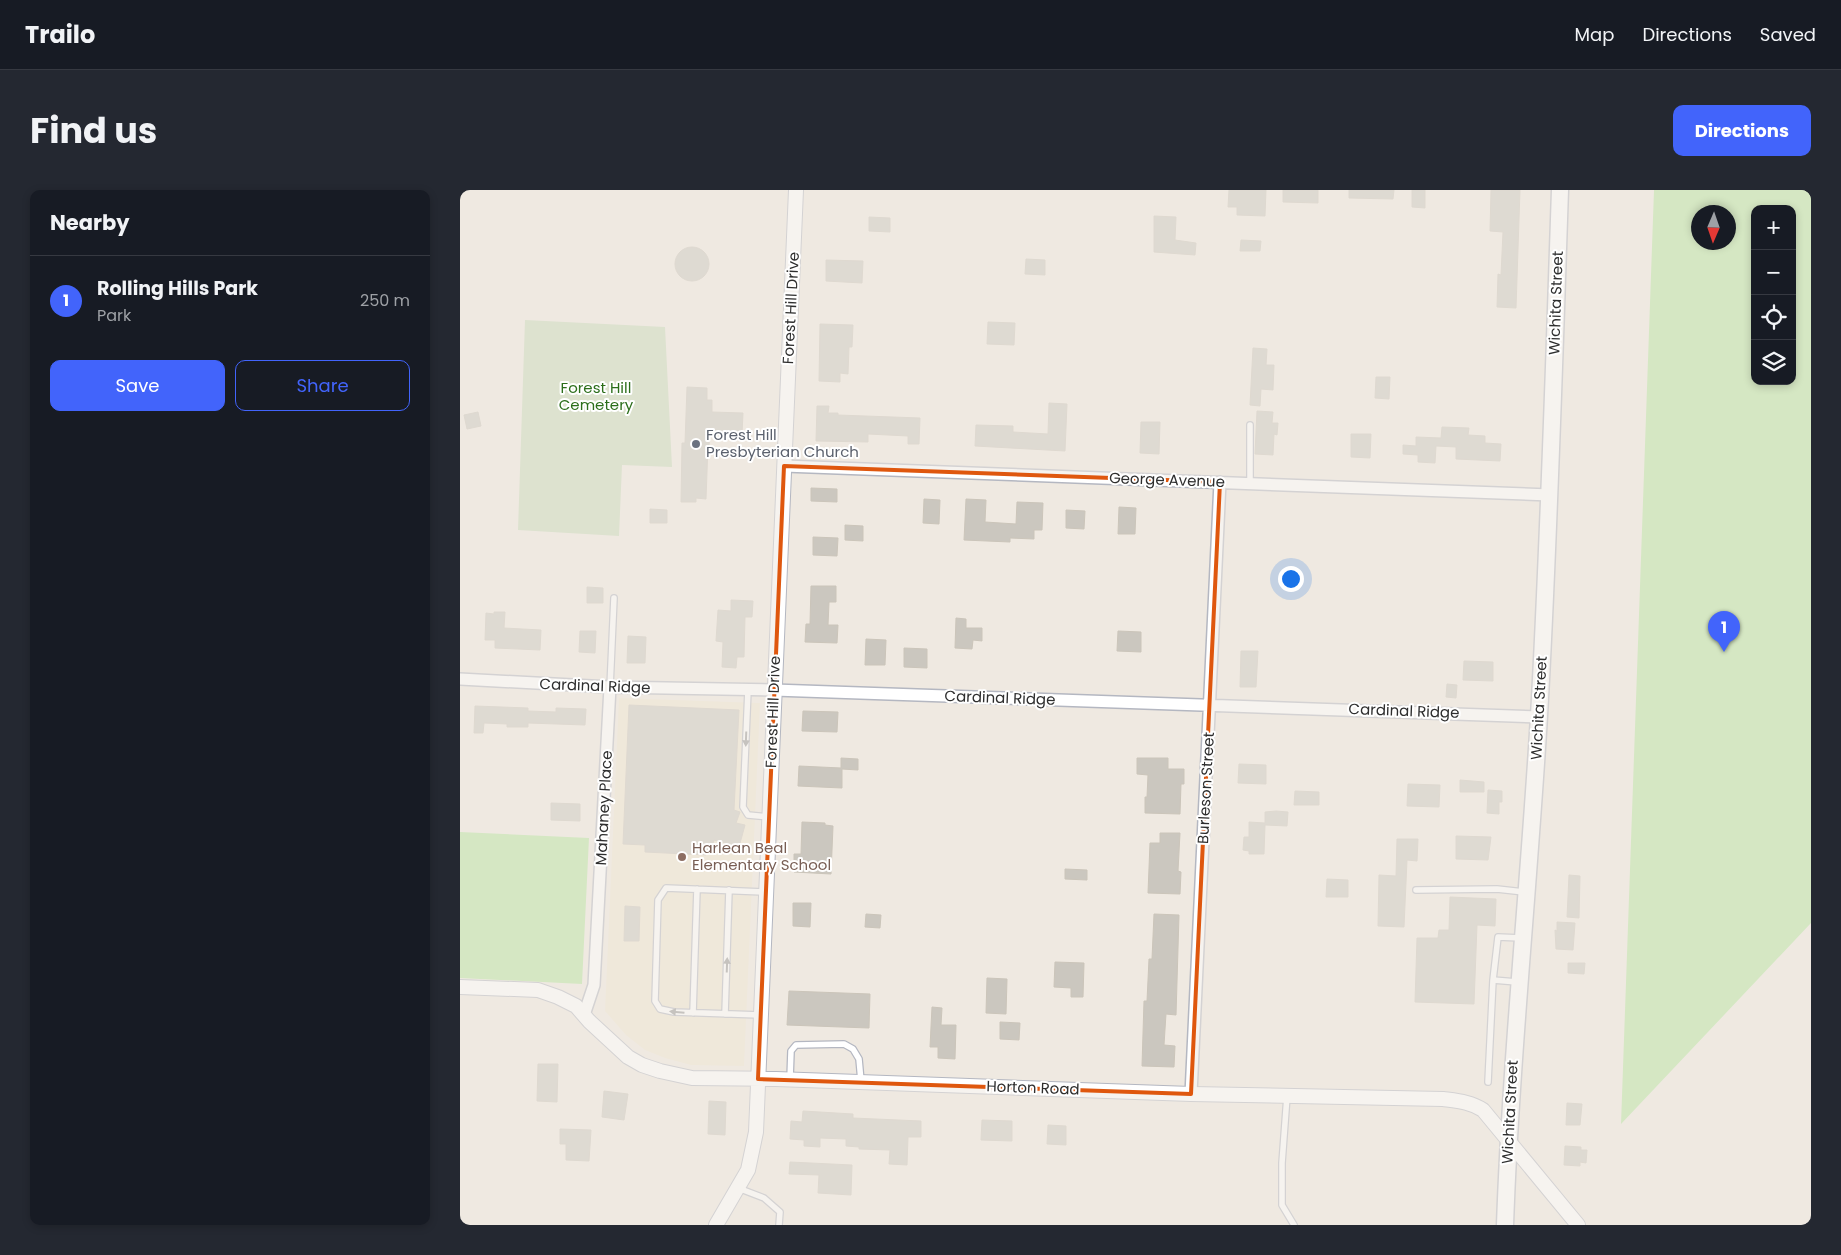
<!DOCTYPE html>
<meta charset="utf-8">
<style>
body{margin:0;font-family:Poppins,sans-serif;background:#242831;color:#f1f3f6}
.controls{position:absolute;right:15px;top:15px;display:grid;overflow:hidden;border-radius:10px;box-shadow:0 2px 8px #0003}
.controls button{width:45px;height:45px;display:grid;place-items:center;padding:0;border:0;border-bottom:1px solid #363941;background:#171b24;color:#f1f3f6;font:25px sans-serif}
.compass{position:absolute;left:1231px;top:15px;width:45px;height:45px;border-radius:50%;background:#171b24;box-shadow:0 2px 8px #0003;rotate:182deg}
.you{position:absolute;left:830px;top:388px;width:18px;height:18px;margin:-12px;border:4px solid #fff;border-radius:50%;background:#1a73e8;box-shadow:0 0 0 8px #1a73e833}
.badge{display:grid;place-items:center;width:32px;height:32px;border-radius:50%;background:#4264fb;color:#fff;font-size:16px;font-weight:700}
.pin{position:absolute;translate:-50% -41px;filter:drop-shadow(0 1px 2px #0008)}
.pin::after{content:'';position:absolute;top:26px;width:18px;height:15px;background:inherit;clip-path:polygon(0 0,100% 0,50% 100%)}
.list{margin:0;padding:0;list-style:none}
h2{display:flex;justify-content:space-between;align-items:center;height:65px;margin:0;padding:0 20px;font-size:21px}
h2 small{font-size:16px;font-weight:400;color:#9ea1a6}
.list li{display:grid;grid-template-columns:32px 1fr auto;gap:15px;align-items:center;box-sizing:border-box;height:90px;padding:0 20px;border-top:1px solid #363941}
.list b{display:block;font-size:19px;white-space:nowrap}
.list p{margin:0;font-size:16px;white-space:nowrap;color:#9ea1a6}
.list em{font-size:16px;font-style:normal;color:#9ea1a6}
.actions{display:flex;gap:10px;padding:15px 20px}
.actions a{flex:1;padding:11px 0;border:1px solid #4264fb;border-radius:10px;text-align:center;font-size:18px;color:#4264fb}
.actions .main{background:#4264fb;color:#fff}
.icon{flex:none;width:28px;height:28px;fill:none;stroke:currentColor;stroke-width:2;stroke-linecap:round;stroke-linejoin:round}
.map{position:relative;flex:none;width:1351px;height:1035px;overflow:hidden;border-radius:10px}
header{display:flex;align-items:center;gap:30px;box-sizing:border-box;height:70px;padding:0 25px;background:#171b24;border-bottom:1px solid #363941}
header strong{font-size:24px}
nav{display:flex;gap:28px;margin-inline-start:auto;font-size:18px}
.intro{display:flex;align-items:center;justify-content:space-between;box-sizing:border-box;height:120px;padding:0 30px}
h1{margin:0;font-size:35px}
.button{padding:12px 22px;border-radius:10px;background:#4264fb;color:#fff;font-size:18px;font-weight:700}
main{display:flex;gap:30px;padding:0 30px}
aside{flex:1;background:#171b24;border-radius:10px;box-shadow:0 2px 8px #0003}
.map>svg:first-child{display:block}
</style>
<header>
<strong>Trailo</strong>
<nav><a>Map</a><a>Directions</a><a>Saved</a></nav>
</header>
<div class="intro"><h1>Find us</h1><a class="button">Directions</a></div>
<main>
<aside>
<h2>Nearby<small></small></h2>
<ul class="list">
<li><span class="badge">1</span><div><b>Rolling Hills Park</b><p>Park</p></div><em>250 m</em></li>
</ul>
<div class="actions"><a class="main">Save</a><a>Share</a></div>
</aside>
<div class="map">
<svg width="1351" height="1035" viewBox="0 0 1351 1035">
<rect width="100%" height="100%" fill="#efe9e1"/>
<!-- education -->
<path fill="#f0e6d1" d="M159,508L300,513L284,876L231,875L205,868L185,860L166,845L145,821Z"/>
<!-- green -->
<path fill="#b6e59e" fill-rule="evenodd" d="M1194,0H1351V733L1161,934ZM1295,19H1332V191H1295ZM1238,22H1268V52H1238Z
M0,642L129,648L122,794L0,788Z"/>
<!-- cemetery -->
<path fill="#c8d9b8" d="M65,130L205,137L212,277L162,275L159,346L58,340Z"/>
<!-- building -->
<path fill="#cbc7bf" stroke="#cbc5ba" d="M769,0H806L805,26L777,25V17H768Z
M823,0H858V13L823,12Z
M889,0H934L933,9L889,8Z
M952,0H965V18L952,17Z
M1031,0H1060L1056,118L1037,117L1038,84L1041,85L1043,42L1030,41Z
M694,26L716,27L715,50L736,53L735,65L694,62Z
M409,27L430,28V42L409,41Z
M781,50L801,51L800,61H780Z
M215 74a17 17 0 1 1 34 0a17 17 0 1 1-34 0Z
M566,69L585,70V85L565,84Z
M366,70L403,71L402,93L366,91Z
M528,132L555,133L554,155L527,154Z
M360,134L393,135L392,157H389L388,184L380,183V192L359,191Z
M793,158L807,159L806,175H814L813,200L801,199L800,216L790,215Z
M916,187H930L929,209L915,208Z
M227,197L247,198V210H252V222L283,223L282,244L250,243L249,255H248L246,309L236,308V312H221L222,253H225Z
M589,213L607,214L605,261L515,256L516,235L553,236V242L588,244Z
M357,216H369L368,223H378V225L460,228L459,254H448V246L408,244V252L356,251Z
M797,221L813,222L812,233H818L817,245L814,244L813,265L795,264Z
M18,222L21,236L7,239L4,225Z
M681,232H700L699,264L680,263Z
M982,237L1009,238L1008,245L1025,246V253L1041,254L1040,271L996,269V257L976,256L975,273L958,272V265L943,264V255L956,256V247L981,248Z
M891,244H911L910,268L891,267Z
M351,298L377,299V312L351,311Z
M464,309L480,310L479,334L463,333Z
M506,309L526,310L525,332L556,334L557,312L583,313L582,340H574V349L550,348V352L504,350Z
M659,317L676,318L675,344H658Z
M190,319L207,320V333H190Z
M606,320L625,321L624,339L606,338Z
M385,335L403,336V351L385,350Z
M353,347L378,348L377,366L353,365Z
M351,396H376V412H369L368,435H378L377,453L345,452L346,434H350Z
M127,397L143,398V413H127Z
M271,410L293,411L292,427H285L284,467H277L276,478L262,477L263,452L256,451L258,420L271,421Z
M34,422H45L44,438L81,440L80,460L35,458V450H25L26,423L34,424Z
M496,428L506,429V438H522V451L513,450L512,459L495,458Z
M120,441H136L135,463L119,462Z
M658,441L681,442V462L657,461Z
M168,446L186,447L185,473H167Z
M406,449L426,450L425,475H405Z
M444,458L467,459V478L444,477Z
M781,461H798L796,497H780Z
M1004,471L1033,472V491L1003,490Z
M987,494L997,495L996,508L986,507Z
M169,515L279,520L274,620L280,622L276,633L285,635L279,657L254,650L251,661H247L246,665L185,662V655L163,654Z
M15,516L68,518V521L96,522V518L126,519L125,535L68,533V537H47V534L24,533L23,543H14Z
M343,521L378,522L377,542L342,541Z
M381,568L398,569V580L382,579V598L338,596L339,576L381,578Z
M677,568H708V579H724V594H721L720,624L685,623V607H687L688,585L677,584Z
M779,574L806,575V594L778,593Z
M1000,590L1024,592V602H1000Z
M948,594L980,595L979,617L947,616Z
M1028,600L1042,601V612H1039V624L1027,623Z
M835,601L859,602V615H834Z
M91,613L120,614V631L91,630Z
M816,621L828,622L827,636L805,635L804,664H789V661L783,660L784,647H789V632L805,633V622Z
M342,632L365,633V635L373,636L371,684L334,682V664H341Z
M700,643H720L718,681L721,682L720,704L688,703L690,653H700Z
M996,646L1031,647L1028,670L996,669Z
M937,649H958L957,671L947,670L944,737L918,736L919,685L936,686Z
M605,679L627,680V690L605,689Z
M1109,685L1120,686L1119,728L1107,727Z
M867,689L888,690V707H866Z
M990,707L1036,709L1035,736L1017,735L1014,814L955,812L957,748H978L979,740H989Z
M333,713H351L350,737L333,736Z
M165,716L180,717L179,751H164Z
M406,724L421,725L420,738L405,737Z
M694,724L719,725L716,825L706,824L704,855L715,856L714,877L682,876L684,811H687L689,769H692Z
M1097,732L1115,733L1113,760L1096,759L1095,740L1097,741Z
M595,772L624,773L623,807H611V798L594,797Z
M1108,773H1125L1124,784L1108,783Z
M527,788L547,789L546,824L526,823Z
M329,801L410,804L409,838L327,835Z
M472,817L482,818L481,835H496L495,869L478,868V857H470Z
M540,832L560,833L559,850L540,849Z
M78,874H98L97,912L77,911Z
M144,901L168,904L164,930L142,927Z
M249,911L266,912L265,945L248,944Z
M1107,913L1122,914L1120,935H1106Z
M343,921L393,924V928L461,931V947H448L447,975L429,974L430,960L399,959V957L386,956V949L360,948V957L344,956V950L330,949L331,931L342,932Z
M522,930L552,931V951L521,950Z
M588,935L606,936V955L587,954Z
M100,939L131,940L129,971L106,970V954H100Z
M1105,956L1121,957V960H1127L1126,973L1120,972V976L1104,975Z
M330,972L392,975L391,1005L358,1003L359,985L329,984Z"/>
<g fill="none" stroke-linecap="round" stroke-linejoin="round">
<!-- service casing -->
<g stroke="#b4b7c1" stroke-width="8">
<path id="service" d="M790,294V235
M150,497L154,408
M288,500L283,617L288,625L309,627
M956,700L1037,699L1064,702
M1033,790L1038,747L1061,748
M233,823L237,699
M265,824L269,700
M300,825L214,822L200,819L195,811L198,710L206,698L305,702
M330,889L331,861L336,855L384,854L393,859L399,869L401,891
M1028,892L1033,790L1057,792
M827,906L822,973V1015L834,1035
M278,998L304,1008L320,1022L319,1035"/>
</g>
<!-- minor casing -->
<g stroke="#b4b7c1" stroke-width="14">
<path id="minor" d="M324,276L1090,305
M0,489L150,497L314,500L1079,527
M124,825L134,795L150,497
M731,904L760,292"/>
</g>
<!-- tertiary casing -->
<g stroke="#b4b7c1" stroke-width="16">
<path id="tertiary" d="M0,797L78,800L98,807L116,816L129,831L168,867L182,875L200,881L232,888L316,889L731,904L983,909C998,911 1011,912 1023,920L1118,1035
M256,1035L288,980L296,942L336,0"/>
</g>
<!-- secondary casing -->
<g stroke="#b4b7c1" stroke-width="19">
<path id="secondary" d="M1045,1035C1051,865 1069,696 1079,526C1089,351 1094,175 1100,0"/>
</g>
<!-- service -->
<use href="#service" stroke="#fff" stroke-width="5.5"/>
<!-- minor -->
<use href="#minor" stroke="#fff" stroke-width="11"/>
<!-- tertiary -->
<use href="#tertiary" stroke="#fff" stroke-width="14"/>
<!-- secondary -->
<use href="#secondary" stroke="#fff" stroke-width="16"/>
</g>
<!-- one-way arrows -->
<defs><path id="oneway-solid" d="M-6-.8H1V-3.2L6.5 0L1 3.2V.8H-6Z" transform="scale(1.25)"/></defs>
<g fill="#969696">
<use href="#oneway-solid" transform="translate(286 549) rotate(92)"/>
<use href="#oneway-solid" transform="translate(267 775) rotate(-88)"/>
<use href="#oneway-solid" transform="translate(217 822) rotate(-175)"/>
</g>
<!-- marked area -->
<path d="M0 0H1351V1035H0ZM324,276L760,292L731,904L298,889Z" fill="#efe9e1" fill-opacity=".55" fill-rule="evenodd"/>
<path fill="none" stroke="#df570e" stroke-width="4" stroke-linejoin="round" d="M324,276L760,292L731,904L298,889Z"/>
<!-- markers -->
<circle fill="#6b7280" stroke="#fff" stroke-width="2" cx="236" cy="254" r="5"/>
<circle fill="#8d6e63" stroke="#fff" stroke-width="2" cx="222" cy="667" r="5"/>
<g text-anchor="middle" stroke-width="4" stroke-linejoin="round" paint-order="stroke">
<!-- street labels -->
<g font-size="15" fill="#2e2e2e" stroke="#fff">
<text transform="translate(1096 113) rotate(-88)" y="5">Wichita Street</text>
<text transform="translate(331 118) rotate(-87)" y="5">Forest Hill Drive</text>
<text transform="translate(707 290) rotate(2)" y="5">George Avenue</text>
<text transform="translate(135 496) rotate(2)" y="5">Cardinal Ridge</text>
<text transform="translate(540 508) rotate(2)" y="5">Cardinal Ridge</text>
<text transform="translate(1079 518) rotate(-87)" y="5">Wichita Street</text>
<text transform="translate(944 521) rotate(2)" y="5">Cardinal Ridge</text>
<text transform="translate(313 522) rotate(-88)" y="5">Forest Hill Drive</text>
<text transform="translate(746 598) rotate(-87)" y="5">Burleson Street</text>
<text transform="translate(144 618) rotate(-87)" y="5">Mahaney Place</text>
<text transform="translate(573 898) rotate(2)" y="5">Horton Road</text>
<text transform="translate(1050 922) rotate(-87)" y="5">Wichita Street</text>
</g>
<!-- park labels -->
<g font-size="15" fill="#2c6e1b" stroke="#fff">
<text x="136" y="203">Forest Hill<tspan x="136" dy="17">Cemetery</tspan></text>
</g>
<!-- worship labels -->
<g font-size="15" fill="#5b616d" stroke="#fff" text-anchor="start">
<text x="246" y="250">Forest Hill<tspan x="246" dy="17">Presbyterian Church</tspan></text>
</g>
<!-- education labels -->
<g font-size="15" fill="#785e54" stroke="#fff" text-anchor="start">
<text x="232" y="663">Harlean Beal<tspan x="232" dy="17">Elementary School</tspan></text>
</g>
</g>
</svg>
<div class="controls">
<button>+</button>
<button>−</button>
<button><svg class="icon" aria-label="locate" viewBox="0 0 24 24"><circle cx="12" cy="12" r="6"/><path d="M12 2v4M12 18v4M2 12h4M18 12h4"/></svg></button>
<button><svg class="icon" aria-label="layers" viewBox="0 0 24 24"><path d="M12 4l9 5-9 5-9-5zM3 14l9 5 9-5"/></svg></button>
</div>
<svg class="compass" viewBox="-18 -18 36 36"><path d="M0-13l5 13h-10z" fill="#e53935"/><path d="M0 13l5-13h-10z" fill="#9ea1a6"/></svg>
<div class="you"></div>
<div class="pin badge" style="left:1264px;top:462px">1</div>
</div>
</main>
